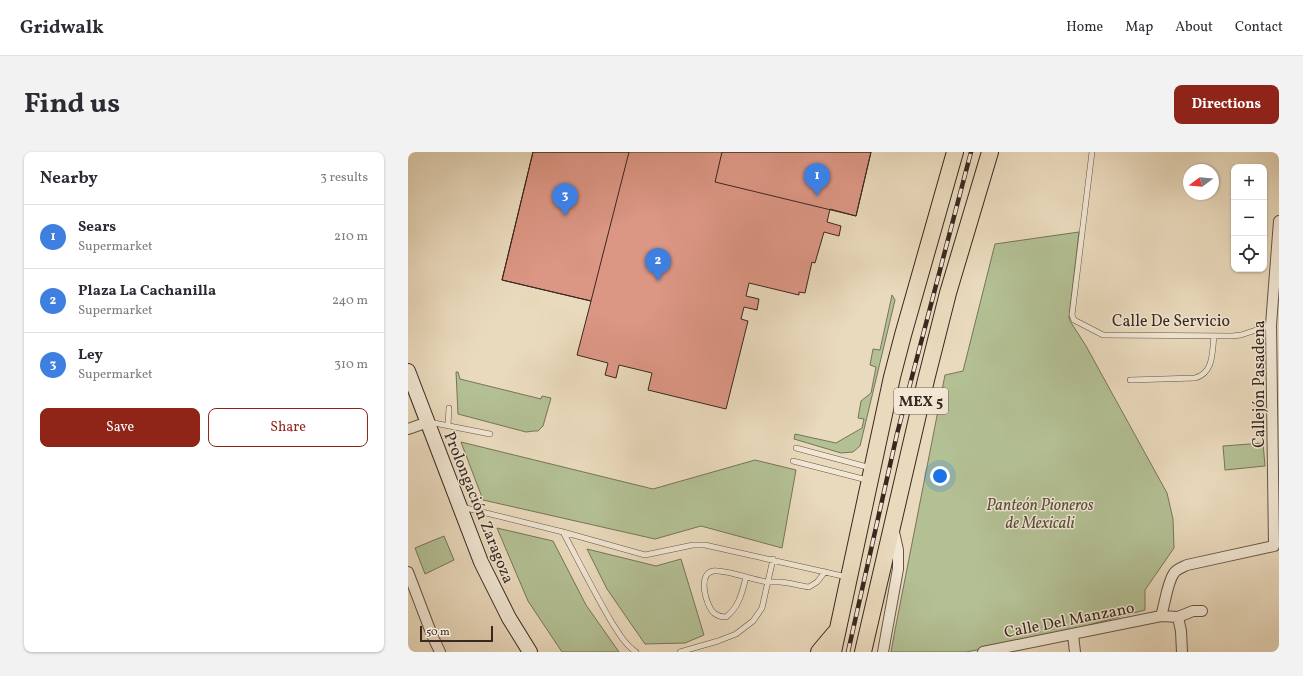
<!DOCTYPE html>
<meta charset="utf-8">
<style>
body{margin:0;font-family:Vollkorn,serif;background:#f2f2f3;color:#2b2b33}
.controls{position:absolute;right:12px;top:12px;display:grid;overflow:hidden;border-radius:8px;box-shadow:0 1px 3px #0004}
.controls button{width:36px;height:36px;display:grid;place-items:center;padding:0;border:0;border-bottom:1px solid #e1e1e2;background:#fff;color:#2b2b33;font:20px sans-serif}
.compass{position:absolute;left:775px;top:12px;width:36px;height:36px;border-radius:50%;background:#fff;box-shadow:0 1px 3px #0004;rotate:254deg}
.scale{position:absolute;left:12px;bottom:10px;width:73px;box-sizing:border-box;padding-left:4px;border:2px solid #392820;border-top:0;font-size:11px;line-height:14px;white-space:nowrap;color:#392820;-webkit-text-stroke:3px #f1e7d4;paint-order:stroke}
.you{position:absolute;left:532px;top:324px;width:14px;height:14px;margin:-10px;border:3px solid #fff;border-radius:50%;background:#1a73e8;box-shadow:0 0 0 6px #1a73e833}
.badge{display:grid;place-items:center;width:26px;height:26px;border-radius:50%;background:#8f2418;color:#fff;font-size:13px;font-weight:700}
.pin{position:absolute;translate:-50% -33px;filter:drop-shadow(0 1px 2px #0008)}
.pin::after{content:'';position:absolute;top:21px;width:14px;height:12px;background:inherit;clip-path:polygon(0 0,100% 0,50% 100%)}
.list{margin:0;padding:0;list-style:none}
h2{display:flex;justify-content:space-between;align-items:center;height:52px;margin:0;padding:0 16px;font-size:17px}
h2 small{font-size:13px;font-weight:400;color:#7c7c81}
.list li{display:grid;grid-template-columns:26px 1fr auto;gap:12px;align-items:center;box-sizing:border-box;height:64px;padding:0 16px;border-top:1px solid #e1e1e2}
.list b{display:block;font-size:15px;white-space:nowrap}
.list p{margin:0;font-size:13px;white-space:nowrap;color:#7c7c81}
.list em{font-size:13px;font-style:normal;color:#7c7c81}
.actions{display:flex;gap:8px;padding:12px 16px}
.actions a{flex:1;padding:9px 0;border:1px solid #8f2418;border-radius:8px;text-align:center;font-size:14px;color:#8f2418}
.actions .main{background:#8f2418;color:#fff}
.icon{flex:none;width:22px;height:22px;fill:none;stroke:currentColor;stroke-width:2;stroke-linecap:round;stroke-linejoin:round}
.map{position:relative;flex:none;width:871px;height:500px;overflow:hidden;border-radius:8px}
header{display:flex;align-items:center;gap:24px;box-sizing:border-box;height:56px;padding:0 20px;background:#fff;border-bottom:1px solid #e1e1e2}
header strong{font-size:19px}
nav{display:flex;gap:22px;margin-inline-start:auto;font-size:14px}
.intro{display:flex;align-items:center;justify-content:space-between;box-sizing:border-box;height:96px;padding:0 24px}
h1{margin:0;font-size:28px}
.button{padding:10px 18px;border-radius:8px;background:#8f2418;color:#fff;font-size:14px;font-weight:700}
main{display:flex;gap:24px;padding:0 24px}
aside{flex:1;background:#fff;border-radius:8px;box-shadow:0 1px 3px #0004}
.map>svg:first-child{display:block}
</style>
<header>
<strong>Gridwalk</strong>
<nav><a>Home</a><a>Map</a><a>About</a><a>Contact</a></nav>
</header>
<div class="intro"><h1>Find us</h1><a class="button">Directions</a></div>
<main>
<aside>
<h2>Nearby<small>3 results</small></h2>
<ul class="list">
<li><span class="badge" style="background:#3f7fe0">1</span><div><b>Sears</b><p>Supermarket</p></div><em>210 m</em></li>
<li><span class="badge" style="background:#3f7fe0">2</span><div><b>Plaza La Cachanilla</b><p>Supermarket</p></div><em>240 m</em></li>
<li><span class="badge" style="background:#3f7fe0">3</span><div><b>Ley</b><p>Supermarket</p></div><em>310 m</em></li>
</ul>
<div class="actions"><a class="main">Save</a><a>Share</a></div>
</aside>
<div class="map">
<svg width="871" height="500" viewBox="0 0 871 500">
<rect width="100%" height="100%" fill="#eadabd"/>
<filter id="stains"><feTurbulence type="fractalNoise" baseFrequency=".005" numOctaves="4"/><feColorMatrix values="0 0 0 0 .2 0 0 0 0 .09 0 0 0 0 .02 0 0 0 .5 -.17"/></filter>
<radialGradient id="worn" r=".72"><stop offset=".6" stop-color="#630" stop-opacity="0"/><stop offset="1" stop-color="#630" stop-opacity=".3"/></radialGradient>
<!-- green -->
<path fill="#b3c094" stroke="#76745a" d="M671,80L661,165L662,169L678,194L759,341L765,367L766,396L737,438V458L636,485L558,500H483L487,478L537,223L555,219L587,92Z
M484,143L487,148L452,294L445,300L433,301L386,287L387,282L428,291L454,276L456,267L450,266L453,249L463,241L468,215L462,213L465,197L472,198Z
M48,220H50L52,227L133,247L134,244L143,246L135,274L130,279H126L118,280L50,262Z
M53,290L245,337L347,308L388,318L374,396L293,374L247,387L75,348Z
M855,291L857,314L817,318L815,294Z
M89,376L145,389L178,453L211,500H154L120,449Z
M36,384L46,408L17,422L7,396Z
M179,397L248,414L273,407L296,483L277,491L237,492L199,437Z"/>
<!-- building -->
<path fill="#dc9684" stroke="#392820" d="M125,0H463L448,64L422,57L419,70L433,74L431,84L416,80L407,111L404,110L397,141L391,140V143L341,131L338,144L351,147L349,158L336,155L333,167L340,169L318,257L240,238L244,221L211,213L208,226L197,223L200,211L169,203L183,149L94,128Z
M125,0H221L183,149L94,128Z
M314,0H463L448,64L307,30Z"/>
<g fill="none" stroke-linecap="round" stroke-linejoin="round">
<!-- service casing -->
<g stroke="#655447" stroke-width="6">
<path id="service" d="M684,0L664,163L666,168L695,183L824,184L833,183L863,173
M722,228L787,226C806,221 804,200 806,184
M21,270L82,282
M40,273L41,256
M388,296L463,316
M385,309L459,328
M54,355L155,380L237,403L285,393H297L439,425
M155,380C171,410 186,440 203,469C210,480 217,493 228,500
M338,425C334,441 331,455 318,465C314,465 310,464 306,461C298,454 289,422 305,419C315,417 346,428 359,430C363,430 367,430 371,430C381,430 391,434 401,435L409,430L417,420
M272,500L310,489L328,482L345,469L354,456L365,407"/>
</g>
<!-- minor casing -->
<g stroke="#655447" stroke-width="12">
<path id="minor" d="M0,277L20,270
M0,420L24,483L32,500
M753,464C757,452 759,431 766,421C769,417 775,415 779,413L866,394L863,173L871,69
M770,465L773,479L774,500
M770,465L785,459H794
M665,483L667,500
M475,500L490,417V398L486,380
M575,500L753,464L770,465"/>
</g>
<!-- secondary casing -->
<g stroke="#392820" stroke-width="16">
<path id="secondary" d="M0,219L73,410L101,466L122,500"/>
</g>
<!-- primary casing -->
<g stroke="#392820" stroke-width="18">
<path id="primary" d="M411,500L427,481
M425,500L484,225L495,183L547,0
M455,500L518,228L540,141L582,0"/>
</g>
<!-- service -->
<use href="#service" stroke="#f1e7d4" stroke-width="5"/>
<!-- minor -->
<use href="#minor" stroke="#f1e7d4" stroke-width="10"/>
<!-- secondary -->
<use href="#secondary" stroke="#f1e7d4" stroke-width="14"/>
<!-- primary -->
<use href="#primary" stroke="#eadabd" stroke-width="16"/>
<!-- rail casing -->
<g stroke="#392820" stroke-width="4.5">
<path id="rail" d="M440,500L489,282L563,0"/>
</g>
<!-- rail -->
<use href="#rail" stroke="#f1e7d4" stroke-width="3" stroke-dasharray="9" stroke-linecap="butt"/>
</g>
<g text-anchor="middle" stroke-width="3" stroke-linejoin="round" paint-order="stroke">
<!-- shield labels -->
<rect fill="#f1e7d4" stroke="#706156" stroke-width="1" x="486" y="236" width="54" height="26" rx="3"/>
<g font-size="15" font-weight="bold" fill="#392820">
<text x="513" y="254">MEX 5</text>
</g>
<!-- street labels -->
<g font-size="16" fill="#392820" stroke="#f1e7d4">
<text x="763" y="174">Calle De Servicio</text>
<text transform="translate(850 232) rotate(-90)" y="6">Callejón Pasadena</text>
<text transform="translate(72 355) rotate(68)" y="6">Prolongación Zaragoza</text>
<text transform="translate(661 467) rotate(-11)" y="6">Calle Del Manzano</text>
</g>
<!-- park labels -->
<g font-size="16" font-style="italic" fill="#584e3d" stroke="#f1e7d4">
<text x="632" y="358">Panteón Pioneros<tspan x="632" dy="18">de Mexicali</tspan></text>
</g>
</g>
<rect width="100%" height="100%" filter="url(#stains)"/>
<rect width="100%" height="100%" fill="url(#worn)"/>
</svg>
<div class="controls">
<button>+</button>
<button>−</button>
<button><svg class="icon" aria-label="locate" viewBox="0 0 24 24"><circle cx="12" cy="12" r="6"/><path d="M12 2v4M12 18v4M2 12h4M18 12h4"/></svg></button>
</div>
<svg class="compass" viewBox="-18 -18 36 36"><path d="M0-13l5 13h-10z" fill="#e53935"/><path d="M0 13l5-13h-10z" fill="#7c7c81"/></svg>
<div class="scale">50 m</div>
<div class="you"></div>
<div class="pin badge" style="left:409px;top:44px;background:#3f7fe0">1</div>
<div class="pin badge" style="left:250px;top:129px;background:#3f7fe0">2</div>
<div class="pin badge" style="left:157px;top:64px;background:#3f7fe0">3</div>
</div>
</main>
